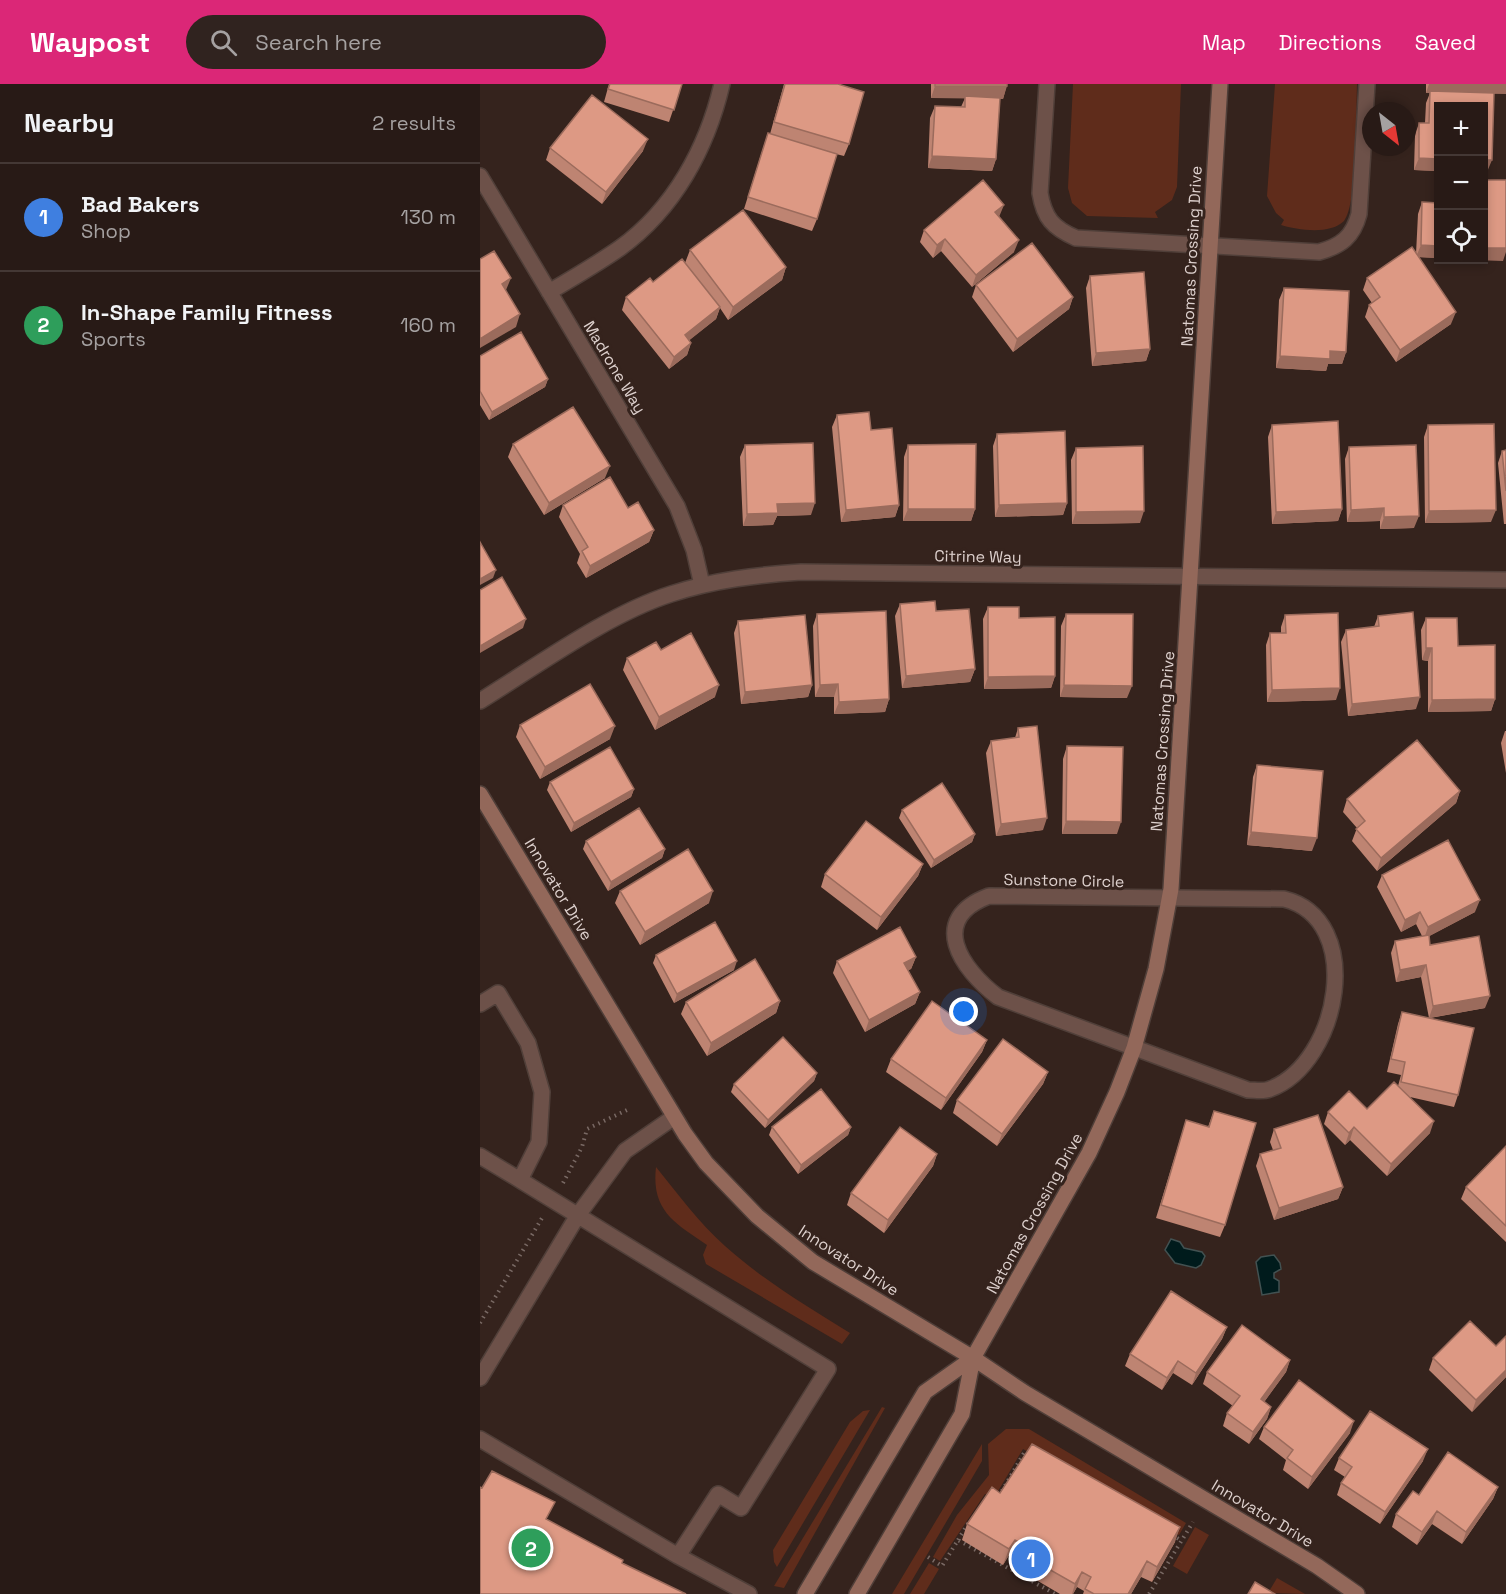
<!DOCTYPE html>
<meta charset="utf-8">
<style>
body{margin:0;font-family:"Space Grotesk",sans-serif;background:#30231f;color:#f1f3f6}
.controls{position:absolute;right:18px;top:18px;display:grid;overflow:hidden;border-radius:0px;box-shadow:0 3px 9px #0003}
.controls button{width:54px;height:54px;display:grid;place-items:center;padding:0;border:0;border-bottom:2px solid #443835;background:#281a16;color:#f1f3f6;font:30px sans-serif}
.compass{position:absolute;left:882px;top:18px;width:54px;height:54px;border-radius:50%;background:#281a16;box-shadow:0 3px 9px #0003;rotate:149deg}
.you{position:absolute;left:484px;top:928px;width:21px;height:21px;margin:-15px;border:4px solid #fff;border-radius:50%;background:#1a73e8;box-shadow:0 0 0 9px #1a73e833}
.badge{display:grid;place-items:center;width:39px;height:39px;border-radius:50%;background:#db2777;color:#fff;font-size:20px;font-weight:700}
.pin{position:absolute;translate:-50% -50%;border:3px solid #fff;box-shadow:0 2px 6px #0006}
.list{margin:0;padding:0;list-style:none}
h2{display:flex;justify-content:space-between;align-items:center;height:78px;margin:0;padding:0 24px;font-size:26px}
h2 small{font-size:20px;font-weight:400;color:#a5a1a1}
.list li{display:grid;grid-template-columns:39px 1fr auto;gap:18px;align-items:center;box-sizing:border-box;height:108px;padding:0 24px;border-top:2px solid #443835}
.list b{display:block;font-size:22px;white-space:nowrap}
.list p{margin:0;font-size:20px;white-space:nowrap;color:#a5a1a1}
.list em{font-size:20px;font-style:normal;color:#a5a1a1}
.icon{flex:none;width:33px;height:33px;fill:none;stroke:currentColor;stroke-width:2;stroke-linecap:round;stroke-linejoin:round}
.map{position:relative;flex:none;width:1026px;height:1510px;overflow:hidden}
header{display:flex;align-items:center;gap:36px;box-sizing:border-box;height:84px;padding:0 30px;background:#db2777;color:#fff}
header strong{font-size:28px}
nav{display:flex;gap:33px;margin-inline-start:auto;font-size:21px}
.search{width:420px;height:54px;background:#30231f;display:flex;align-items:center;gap:15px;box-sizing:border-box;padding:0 21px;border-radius:33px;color:#a5a1a1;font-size:22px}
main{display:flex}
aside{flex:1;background:#281a16}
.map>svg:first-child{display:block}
</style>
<header>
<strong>Waypost</strong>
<div class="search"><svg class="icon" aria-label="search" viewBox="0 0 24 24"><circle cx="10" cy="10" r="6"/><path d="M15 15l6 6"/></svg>Search here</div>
<nav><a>Map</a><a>Directions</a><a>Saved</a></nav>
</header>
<main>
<aside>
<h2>Nearby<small>2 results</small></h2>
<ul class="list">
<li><span class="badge" style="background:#3f7fe0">1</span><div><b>Bad Bakers</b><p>Shop</p></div><em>130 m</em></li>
<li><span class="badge" style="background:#2e9e5b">2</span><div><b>In-Shape Family Fitness</b><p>Sports</p></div><em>160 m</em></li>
</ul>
</aside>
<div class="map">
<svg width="1026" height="1510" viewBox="0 0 1026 1510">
<rect width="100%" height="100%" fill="#35231d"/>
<!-- green -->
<path fill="#5f2c1b" d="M593,0H701L697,103L692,116L675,128L678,134L607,132L592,119L588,104Z
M795,0H877C876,25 878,121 864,137C850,151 818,146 801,141L804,136L796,129L787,112Z
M176,1083C198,1110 219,1139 245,1162C283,1196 326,1222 370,1249L362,1260L226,1180L223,1171L227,1161C195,1139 171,1127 176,1083Z
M402,1323L405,1324L304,1504L294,1502Z
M390,1326L297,1483L294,1478L293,1466L370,1338L383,1327Z
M526,1345H549L706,1439L699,1451L543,1365L514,1414L505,1410L460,1477L453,1473L477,1431L509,1391L508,1360Z
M502,1360V1377L424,1510H412Z
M715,1443L729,1451L707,1490L693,1482Z
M449,1479L459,1485L444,1510H430Z
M797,1494L825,1510L788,1509Z"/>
<!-- water -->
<path fill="#001b1c" stroke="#425151" stroke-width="1.5" d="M691,1155L700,1158L704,1164L722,1168L725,1172L721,1181L716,1184L695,1179L685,1166Z
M794,1171L800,1179L801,1185L794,1189V1194L799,1197V1208L782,1211L776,1178L781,1173Z"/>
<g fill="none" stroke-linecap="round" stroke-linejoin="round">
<!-- lane casing -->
<g stroke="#503f39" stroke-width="18">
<path id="lane" d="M0,920L18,909L48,959L62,1008L59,1058L40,1096L348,1285L261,1424L238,1410L198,1472
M0,1072L40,1096
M0,1294L98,1131L145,1067L194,1033
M0,1355L198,1472L269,1510"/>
</g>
<!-- street casing -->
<g stroke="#503f39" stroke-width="18">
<path id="street" d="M567,0L560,109C564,134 573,144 596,154L839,168C861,162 873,153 879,130L887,0
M0,92L197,422L214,466L222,501
M69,208C93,194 117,180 140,164C194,125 227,64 242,0
M0,617C57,582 128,530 191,510C234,496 277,491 321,488L1026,496
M509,812L804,815C886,835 860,979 790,1005C784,1008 775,1006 768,1006L518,913C481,885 447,835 509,812Z"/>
</g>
<!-- secondary casing -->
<g stroke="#503f39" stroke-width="18">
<path id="secondary" d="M0,710L205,1050L226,1079L277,1132L333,1178L493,1274L545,1309L837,1482L877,1510
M325,1510L445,1308L493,1274
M377,1510L482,1330L493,1274L609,1069L637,1008L654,964L676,885L691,805L740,0"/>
</g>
<!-- path -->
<path stroke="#796964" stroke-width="4" stroke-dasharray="1.5 4.5" stroke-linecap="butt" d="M83,1099L102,1063L107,1045L147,1026
M0,1239L62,1134
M522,1407L544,1369L549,1372
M692,1451L702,1457
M478,1456L489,1438
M448,1473L462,1482L478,1456L575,1510
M669,1510L713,1438"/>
<!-- lane -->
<use href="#lane" stroke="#6d5149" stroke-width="15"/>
<!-- street -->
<use href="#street" stroke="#6d5149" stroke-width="15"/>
<!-- secondary -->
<use href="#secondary" stroke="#93685a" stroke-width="15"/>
</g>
<!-- wall -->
<path fill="#be8472" d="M129,0H202L189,38L124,18Z
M304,0H358L369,60L364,72L352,69L337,135L332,147L264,125L284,61L288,49L290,50Z
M451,0H527L523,15H520L516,75L512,87L448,84L450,34L455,22L481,23L485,14H451Z
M946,0H1026L1014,10L1007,88H1004V22H958V87L934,86L935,51L939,39H945L946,19L950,9H946Z
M70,64L163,67L122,120L66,76Z
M958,98V174L939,173L971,240L916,278L885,233L889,221L892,219L883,206L887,194L936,170L938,130L942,118L955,119V106Z
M519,133L534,168L492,203L461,167L453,174L440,158L444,146Z
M210,166L306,183L302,196L248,236L240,224L236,235L209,256L211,259L207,271L189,285L142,226L146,213L205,179Z
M610,192L670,265L666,277L612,282L606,204Z
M496,201L593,213L589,225L533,268L492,213Z
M804,204L866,268L862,280H848L846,287L796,284L799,216Z
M0,272L68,295L65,303L9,336L0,321Z
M357,331L419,421L415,433L361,438L352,343Z
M792,341L862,425L858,437L792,440L788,353Z
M948,341L1011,438L945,439L944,353Z
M517,350L587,419L583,431L515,433L513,362Z
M33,360L125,394L64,431L28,373Z
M265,361L331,431L297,432L293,441L263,442L260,373Z
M428,361L495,425L491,437H423L424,373Z
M869,363L934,444L900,445V437L867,438L865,375Z
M596,364L660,439L592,440L591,376Z
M1026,366V440H1024L1018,379L1022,367Z
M83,421L148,424L174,446L169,458L106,494L97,479L100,470L79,433Z
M420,520L456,527L495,585L490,598L422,604L415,532Z
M508,523L539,534L575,592L571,604L504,605L503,535Z
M337,530L409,615L405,628L354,630V613H335L333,542Z
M586,530L647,614L580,613L581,542Z
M805,531L856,616L787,618L786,561L790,549H801V543Z
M898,532L936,625L868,632L861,558L866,546L894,543Z
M946,534L978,562L1015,615L1011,627L948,628V577L942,576L941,546Z
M258,537L332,601L328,613L261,620L254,549Z
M181,566L235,613L175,646L143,586L147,574Z
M40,641L130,655L60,695L36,653Z
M538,644L563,746L516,752L506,669L511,657L535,654Z
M1025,647H1026V689L1021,659Z
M587,662L637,750H582L583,675Z
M777,681L832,767L767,761L773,693Z
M70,698L154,705L151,713L91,748L67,706Z
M980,707L976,719L897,787L872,757L877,744L863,728L867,715Z
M422,726L495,750L492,758L451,784L419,734Z
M106,757L185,765L182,774L128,807L103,765Z
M443,780L438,792L397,846L341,803L345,790Z
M902,791L995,828L949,852L950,861L1005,924L950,934L978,1011L974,1023L930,1013L950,1049L907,1092L870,1056L865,1061L844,1040L848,1028L887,1025L918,1002L921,991L907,988L918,940L922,928L949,934L941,893L916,898L911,869L915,857L942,852L936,840L921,848L897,803Z
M140,807L229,819L160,861L135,819Z
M176,871L254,886L194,919L173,879Z
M436,873L431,885L428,886L440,908L435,920L385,948L353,889L357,877Z
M300,917L296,929L227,972L201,930L206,918Z
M507,956L502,968L461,1026L406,988L411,975Z
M568,988L563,1000L517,1062L473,1029L477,1016Z
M337,989L334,997L285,1044L251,1008L254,1000Z
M734,1027L745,1141L740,1153L676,1134L706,1036L728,1043Z
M292,1043H371L368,1051L318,1090L289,1051Z
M794,1045L863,1103L858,1115L794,1136L776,1082L780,1070L793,1066L790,1058Z
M1026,1062V1158L981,1115L986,1103Z
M457,1070L453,1082L404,1149L367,1121L371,1109Z
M747,1243L742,1255L712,1301L693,1289L682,1306L645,1282L650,1270Z
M1026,1252V1293L992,1328L949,1286L953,1274L1016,1262Z
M810,1276L806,1288L784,1318L791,1323L787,1335L769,1360L743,1342L747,1329L753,1322L723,1300L727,1288Z
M784,1343L870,1349L828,1405L803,1386L806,1376L779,1355Z
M859,1374L943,1377L900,1440L857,1411L861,1399L865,1393L854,1386Z
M1018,1403L1013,1415L982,1460L952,1440L937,1461L912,1443L916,1430L939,1411Z
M520,1409L695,1458L672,1498L661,1493L651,1510H603L604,1507L597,1503L593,1510H580L546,1490L548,1482L529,1471L523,1481L482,1456L487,1440Z"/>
<!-- shaded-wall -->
<path fill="#9b6b5c" d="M949,0H1026V10L946,9Z
M455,2H527L523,15L451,14Z
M168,55L163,67L122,120L126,108Z
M452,72L516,75L512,87L448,84Z
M939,74L958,75V87L934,86Z
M1004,76H1012L1007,88H1004Z
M524,121L519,133L515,128Z
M465,155L461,167L453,174L457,161Z
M539,156L534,168L492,203L496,191Z
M941,161L958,162V174L936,173Z
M1004,164H1026V168L1023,177L994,176H1004Z
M306,183L302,196L248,236L253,223Z
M31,194L26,206L17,212L22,200Z
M593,213L589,225L533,268L537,255Z
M240,223L236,235L201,263L205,251Z
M976,228L971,240L916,278L920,266Z
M40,230L36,243L0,264V255Z
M211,259L207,271L189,285L194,273Z
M670,265L666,277L612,282L616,269Z
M850,267L866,268L862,280H848L846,287L796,284L800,272Z
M68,295L65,303L9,336L12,328Z
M130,382L125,394L64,431L69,419Z
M335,419L331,431L297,432L293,441L263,442L267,430L297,420Z
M587,419L583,431L515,433L519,421Z
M419,421L415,433L361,438L366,426Z
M904,424L900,437L867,438L871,426Z
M428,425H495L491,437H423Z
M862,425L858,437L792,440L796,428Z
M1016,426L1011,438L945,439L949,427Z
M664,427L660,439L592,440L596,428Z
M939,432L934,444L900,445L904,433Z
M174,446L169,458L106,494L110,482Z
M16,486L13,494L0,501V495Z
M46,535L43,544L0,569V562Z
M946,564H952L948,577L942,576Z
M495,585L490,598L422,604L426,592Z
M575,592L571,604L504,605L508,593Z
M358,600L354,613H335L340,601Z
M239,601L235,613L175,646L179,633Z
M332,601L328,613L261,620L265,608Z
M584,601L652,602L647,614L580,613Z
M860,604L856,616L787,618L792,606Z
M940,613L936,625L868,632L872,620Z
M409,615L405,628L354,630L359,618Z
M1015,615L1011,627L948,628L952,616Z
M135,642L130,655L60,695L65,683Z
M154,705L151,713L91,748L94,739Z
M980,707L976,719L897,787L901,774Z
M567,734L563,746L516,752L521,740Z
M586,737L641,738L637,750H582Z
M771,748L837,754L832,767L767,761Z
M495,750L492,758L451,784L454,776Z
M185,765L182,774L128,807L131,798Z
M443,780L438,792L397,846L401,833Z
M233,807L229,819L160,861L165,848Z
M1000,816L995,828L944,855L948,843Z
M940,828L936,840L921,848L925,836Z
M436,873L431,885L419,891L424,879Z
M257,877L254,886L194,919L197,910Z
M946,881L941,893L916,898L920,886Z
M440,908L435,920L385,948L389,936Z
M1010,912L1005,924L949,934L953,922Z
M300,917L296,929L227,972L231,959Z
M507,956L502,968L461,1026L466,1014Z
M568,988L563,1000L517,1062L522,1050Z
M337,989L334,997L285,1044L288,1036Z
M954,1037L950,1049L907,1092L911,1080Z
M371,1043L368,1051L318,1090L321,1081Z
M874,1043L870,1056L865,1061L869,1049Z
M457,1070L453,1082L404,1149L408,1136Z
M863,1103L858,1115L794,1136L799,1124Z
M747,1243L742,1255L712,1301L716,1289Z
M810,1276L806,1288L777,1328L781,1315Z
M698,1277L693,1289L682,1306L687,1294Z
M1026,1286V1293L992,1328L996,1316Z
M791,1323L787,1335L769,1360L773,1348Z
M874,1337L870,1349L828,1405L832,1393Z
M948,1365L943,1377L900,1440L905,1428Z
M1018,1403L1013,1415L982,1460L986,1448Z
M957,1427L952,1440L937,1461L942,1448Z
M700,1443L695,1458L672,1498L677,1483Z
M535,1456L529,1471L523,1481L529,1465Z
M667,1477L661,1493L651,1510H648Z
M602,1488L597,1503L593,1510H592L595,1500Z"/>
<!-- building -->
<path fill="#dd9984" stroke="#9b6b5c" stroke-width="1.5" d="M130,0H202L194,26L128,5Z
M305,0H358L384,8L369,60L294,38Z
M455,0H527V2H455Z
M950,7L1014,9L1012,76H1004V22H958V75L939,74V39H949Z
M112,11L168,55L126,108L70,64Z
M485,12L520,14L516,75L452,72L455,22L485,23Z
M288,49L357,70L337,135L268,113Z
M503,96L524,121L515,128L539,156L496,191L465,155L457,161L444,146Z
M1004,96H1026V164H1004Z
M942,118L958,119V162L941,161Z
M263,126L306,183L253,223L210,166Z
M552,159L593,213L537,255L496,201Z
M932,163L976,228L920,266L889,221L900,213L887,194Z
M14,167L31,194L22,200L40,230L0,255V175Z
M202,175L240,223L205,251L211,259L194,273L146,213L170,194L173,198Z
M664,188L670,265L616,269L610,192Z
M804,204L869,207L866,268L850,267V275L800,272Z
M41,248L68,295L12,328L0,307V272Z
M93,323L130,382L69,419L33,360Z
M389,328L391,346L412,344L419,421L366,426L357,331Z
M858,337L862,425L796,428L792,341Z
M1014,340L1016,426L949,427L948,341Z
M585,347L587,419L519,421L517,350Z
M333,359L335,419L297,420L298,429L267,430L265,361Z
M496,360L495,425H428V361Z
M936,361L939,432L904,433V424L871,426L869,363Z
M663,362L664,427L596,428V364Z
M1026,366V407L1022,367Z
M130,393L148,424L158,418L174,446L110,482L102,467L108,463L83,421Z
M0,458L16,486L0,495Z
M22,493L46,535L0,562V506Z
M455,517L456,527L489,525L495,585L426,592L420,520Z
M508,523H539V534L575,533V592L508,593Z
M406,527L409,615L359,618L358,600L340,601L337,530Z
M933,528L940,613L872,620L866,546L899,542L898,532Z
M858,529L860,604L792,606L790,549H806L805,531Z
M586,530H653L652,602L584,601Z
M325,531L332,601L265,608L258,537Z
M946,534H977L978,562L1015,561V615L952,616V564H946Z
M211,549L239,601L179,633L147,574L176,558L181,566Z
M110,600L135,642L65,683L40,641Z
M557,642L567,734L521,740L511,657L539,653L538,644Z
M937,656L980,707L901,774L876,745L885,737L867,715Z
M587,662L643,663L641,738L586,737Z
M130,663L154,705L94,739L70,698Z
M777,681L843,687L837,754L771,748Z
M462,699L495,750L454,776L422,726Z
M159,724L185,765L131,798L106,757Z
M386,737L443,780L401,833L345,790Z
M968,756L1000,816L948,843L940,828L925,836L902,791Z
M208,765L233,807L165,848L140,807Z
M235,838L257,877L197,910L176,871Z
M420,843L436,873L424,879L440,908L389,936L357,877Z
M949,851L950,861L999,852L1010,912L953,922L946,881L920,886L915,857Z
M275,875L300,917L231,959L206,918Z
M452,917L507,956L466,1014L411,975Z
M922,928L994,944L978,1011L921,998L925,978L911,975Z
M303,953L337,989L288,1036L254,1000Z
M523,955L568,988L522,1050L477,1016Z
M914,998L954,1037L911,1080L874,1043L869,1049L848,1028L869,1007L887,1025Z
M341,1005L371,1043L321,1081L292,1043Z
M734,1027L776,1039L745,1141L681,1121L706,1036L729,1043Z
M838,1031L863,1103L799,1124L780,1070L801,1064L794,1045Z
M420,1043L457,1070L408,1136L371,1109Z
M1026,1062V1142L986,1103Z
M691,1207L747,1243L716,1289L698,1277L687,1294L650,1270Z
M990,1237L1016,1262L1026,1252V1286L996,1316L953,1274Z
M762,1241L810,1276L781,1315L791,1323L773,1348L747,1329L760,1312L727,1288Z
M819,1296L874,1337L832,1393L807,1374L813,1366L784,1343Z
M890,1327L948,1365L905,1428L861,1399L872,1383L859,1374Z
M552,1360L700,1443L677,1483L667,1477L648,1510H614L605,1505L611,1493L602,1488L595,1500L551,1475L556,1468L535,1456L529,1465L487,1440L512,1403L520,1409Z
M968,1368L1018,1403L986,1448L957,1427L942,1448L916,1430L933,1407L939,1411Z
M12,1387L75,1418L66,1435L143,1476L142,1479L206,1510H0V1403L2,1404Z
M775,1498L795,1510H768Z"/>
<g text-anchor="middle" stroke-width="6" stroke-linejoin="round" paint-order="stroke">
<!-- street labels -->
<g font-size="16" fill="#ddd0cd" stroke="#35231d">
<text transform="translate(711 172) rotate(-87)" y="6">Natomas Crossing Drive</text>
<text transform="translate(135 283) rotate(59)" y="6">Madrone Way</text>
<text transform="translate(498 472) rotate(1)" y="6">Citrine Way</text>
<text transform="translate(682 657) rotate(-86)" y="6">Natomas Crossing Drive</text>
<text transform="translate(584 796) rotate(1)" y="6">Sunstone Circle</text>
<text transform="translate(79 805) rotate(59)" y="6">Innovator Drive</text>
<text transform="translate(554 1129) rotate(-61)" y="6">Natomas Crossing Drive</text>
<text transform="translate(369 1176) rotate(33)" y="6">Innovator Drive</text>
<text transform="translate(783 1429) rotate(31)" y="6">Innovator Drive</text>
</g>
</g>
</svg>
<div class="controls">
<button>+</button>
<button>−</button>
<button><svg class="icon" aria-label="locate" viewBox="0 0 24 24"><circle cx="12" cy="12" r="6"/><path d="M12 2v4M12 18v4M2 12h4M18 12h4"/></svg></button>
</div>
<svg class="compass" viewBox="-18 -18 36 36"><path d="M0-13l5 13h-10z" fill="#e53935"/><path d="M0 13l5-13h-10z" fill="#a5a1a1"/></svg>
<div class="you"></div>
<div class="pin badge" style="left:551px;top:1475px;background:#3f7fe0">1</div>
<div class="pin badge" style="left:51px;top:1464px;background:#2e9e5b">2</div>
</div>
</main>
